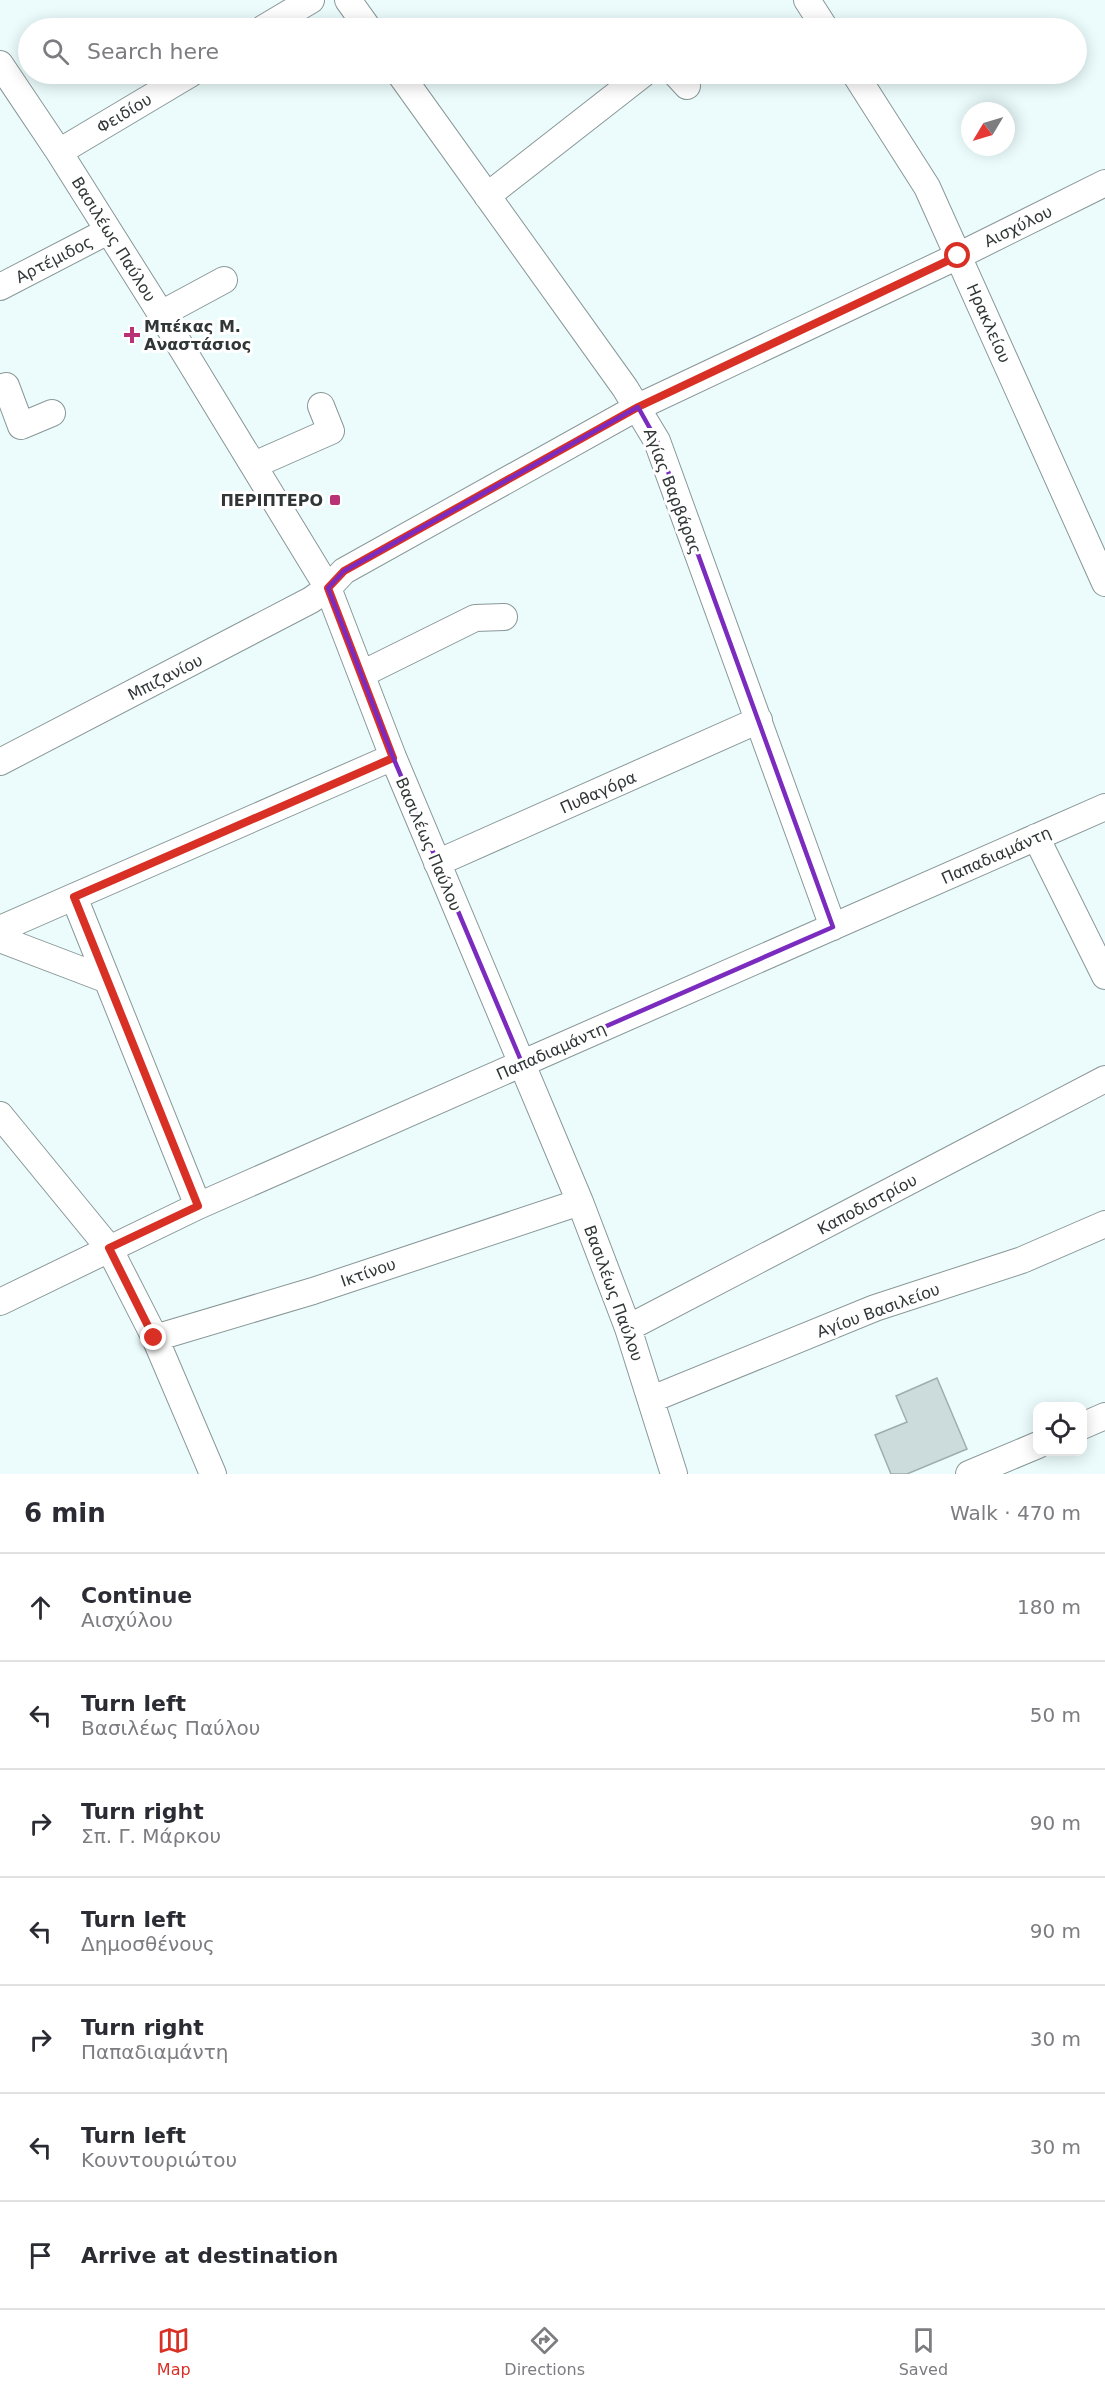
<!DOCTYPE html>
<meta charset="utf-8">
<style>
body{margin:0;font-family:"DejaVu Sans",sans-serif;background:#f7f7f7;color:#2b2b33}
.controls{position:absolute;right:18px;bottom:18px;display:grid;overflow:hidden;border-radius:12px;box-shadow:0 3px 15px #0003}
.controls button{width:54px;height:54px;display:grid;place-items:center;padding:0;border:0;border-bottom:2px solid #e1e1e2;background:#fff;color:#2b2b33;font:30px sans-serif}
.compass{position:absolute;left:961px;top:102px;width:54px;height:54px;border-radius:50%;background:#fff;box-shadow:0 3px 15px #0003;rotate:232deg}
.stop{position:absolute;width:18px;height:18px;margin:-14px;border:4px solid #d93025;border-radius:50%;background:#fff}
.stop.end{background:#d93025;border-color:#fff;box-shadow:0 2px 6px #0008}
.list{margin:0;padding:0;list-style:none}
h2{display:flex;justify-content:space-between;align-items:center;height:78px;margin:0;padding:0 24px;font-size:26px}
h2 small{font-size:20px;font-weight:400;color:#7c7c81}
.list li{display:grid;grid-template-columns:39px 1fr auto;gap:18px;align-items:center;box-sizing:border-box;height:108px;padding:0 24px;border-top:2px solid #e1e1e2}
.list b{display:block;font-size:22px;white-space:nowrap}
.list p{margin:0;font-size:20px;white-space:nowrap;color:#7c7c81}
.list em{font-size:20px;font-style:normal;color:#7c7c81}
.icon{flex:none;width:33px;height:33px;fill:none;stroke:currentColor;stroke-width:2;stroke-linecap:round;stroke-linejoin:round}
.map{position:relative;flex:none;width:1105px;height:1474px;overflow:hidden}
.search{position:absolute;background:#fff;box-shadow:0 3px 15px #0003;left:18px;right:18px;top:18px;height:66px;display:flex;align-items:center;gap:15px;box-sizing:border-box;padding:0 21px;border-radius:33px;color:#7c7c81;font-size:22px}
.sheet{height:834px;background:#fff}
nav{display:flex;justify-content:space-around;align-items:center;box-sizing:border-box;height:84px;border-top:2px solid #e1e1e2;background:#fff;font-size:16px;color:#7c7c81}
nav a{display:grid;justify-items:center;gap:3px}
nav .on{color:#d93025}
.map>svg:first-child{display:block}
</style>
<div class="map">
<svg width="1105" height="1474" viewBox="0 0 1105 1474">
<rect width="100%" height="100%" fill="#ecfcfc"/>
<!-- building -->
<path fill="#ccdbdb" stroke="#9eadad" stroke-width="1.5" d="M937,1378L967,1449L907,1474H891L875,1435L907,1422L896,1396Z"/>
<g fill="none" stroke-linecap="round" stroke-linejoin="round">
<!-- minor casing -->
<g stroke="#899797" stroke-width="28">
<path id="minor" d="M348,0L368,28
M807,0L825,28
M264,28L311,0
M0,64L59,152L161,314L328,588L393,757L580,1202L628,1328L674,1474
M400,74L625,388L657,441L833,927
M676,74L687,86
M855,74L927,187L1105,583
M59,152L190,74
M487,196L643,74
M0,287L108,231
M161,314L224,280
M0,388L6,386L21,426L52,413
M254,465L331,431L321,406
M362,674L475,618L504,617
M0,762L311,600L328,588L344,571L638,407L958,256L1105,183
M1036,837L1105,976
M437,863L759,720
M74,897L198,1206
M0,929L393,757
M0,939L105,979
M0,1115L109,1248L155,1338L213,1474
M0,1302L198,1206L1105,807
M628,1328L1105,1079
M155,1338L313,1291L580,1202
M652,1399L875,1308L1022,1260L1105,1224
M1082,1426L1105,1416
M969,1474L1038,1445"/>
</g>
<!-- minor -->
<use href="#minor" stroke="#fff" stroke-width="26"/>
</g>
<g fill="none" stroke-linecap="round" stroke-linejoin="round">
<!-- route -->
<path stroke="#d93025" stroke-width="8" d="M154,1338L109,1248L198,1206L74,897L393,758L328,588L344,571L638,407L958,256"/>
</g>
<!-- marked area -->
<path fill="none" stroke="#7b2cbf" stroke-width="4.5" stroke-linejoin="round" d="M638,407L657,441L833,927L522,1063L393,757L328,588L344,571Z"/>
<!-- markers -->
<g fill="#b93275" stroke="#fff" stroke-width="2">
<path d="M129 326h6v6h6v6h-6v6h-6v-6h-6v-6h6z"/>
<rect x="329" y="494" width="12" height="12" rx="3"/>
</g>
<g text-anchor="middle" stroke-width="6" stroke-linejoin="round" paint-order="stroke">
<!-- street labels -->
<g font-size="16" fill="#313737" stroke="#fff">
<text transform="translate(124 113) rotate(-31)" y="6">Φειδίου</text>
<text transform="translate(1018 226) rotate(-26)" y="6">Αισχύλου</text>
<text transform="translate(114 239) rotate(58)" y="6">Βασιλέως Παύλου</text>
<text transform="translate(54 259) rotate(-27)" y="6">Αρτέμιδος</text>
<text transform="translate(989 323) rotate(66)" y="6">Ηρακλείου</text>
<text transform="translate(673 491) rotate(69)" y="6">Αγίας Βαρβάρας</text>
<text transform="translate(165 677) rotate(-27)" y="6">Μπιζανίου</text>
<text transform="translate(598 792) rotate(-24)" y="6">Πυθαγόρα</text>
<text transform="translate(429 844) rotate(67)" y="6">Βασιλέως Παύλου</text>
<text transform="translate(996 855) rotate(-24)" y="6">Παπαδιαμάντη</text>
<text transform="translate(551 1051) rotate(-24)" y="6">Παπαδιαμάντη</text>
<text transform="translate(867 1204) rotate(-28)" y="6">Καποδιστρίου</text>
<text transform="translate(368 1272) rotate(-19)" y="6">Ικτίνου</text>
<text transform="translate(614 1293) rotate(70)" y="6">Βασιλέως Παύλου</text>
<text transform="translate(878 1310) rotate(-20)" y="6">Αγίου Βασιλείου</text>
</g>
<!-- poi labels -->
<g font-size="16" font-weight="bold" fill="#313737" stroke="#fff" text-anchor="start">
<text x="144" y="332">Μπέκας Μ.<tspan x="144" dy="18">Αναστάσιος</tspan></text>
<text x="323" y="506" text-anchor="end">ΠΕΡΙΠΤΕΡΟ</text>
</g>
</g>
</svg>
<div class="controls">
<button><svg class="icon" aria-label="locate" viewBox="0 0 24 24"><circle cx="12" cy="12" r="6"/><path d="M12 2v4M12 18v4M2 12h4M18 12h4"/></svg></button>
</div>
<svg class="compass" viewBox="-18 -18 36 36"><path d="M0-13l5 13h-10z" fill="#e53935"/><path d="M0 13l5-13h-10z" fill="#7c7c81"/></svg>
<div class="stop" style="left:958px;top:256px"></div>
<div class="stop end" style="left:154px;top:1338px"></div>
<div class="search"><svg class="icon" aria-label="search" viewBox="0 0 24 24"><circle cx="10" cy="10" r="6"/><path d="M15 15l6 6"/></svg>Search here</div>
</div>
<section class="sheet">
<h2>6 min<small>Walk · 470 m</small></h2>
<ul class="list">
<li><svg class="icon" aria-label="ahead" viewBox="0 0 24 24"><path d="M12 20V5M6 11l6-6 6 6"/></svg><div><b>Continue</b><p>Αισχύλου</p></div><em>180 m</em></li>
<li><svg class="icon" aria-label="left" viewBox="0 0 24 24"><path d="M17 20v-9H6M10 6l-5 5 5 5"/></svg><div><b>Turn left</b><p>Βασιλέως Παύλου</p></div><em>50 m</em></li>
<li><svg class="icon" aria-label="right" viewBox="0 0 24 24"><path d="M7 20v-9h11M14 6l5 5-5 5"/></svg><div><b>Turn right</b><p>Σπ. Γ. Μάρκου</p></div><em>90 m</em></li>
<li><svg class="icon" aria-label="left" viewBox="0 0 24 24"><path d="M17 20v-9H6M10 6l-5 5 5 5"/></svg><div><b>Turn left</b><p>Δημοσθένους</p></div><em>90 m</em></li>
<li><svg class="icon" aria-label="right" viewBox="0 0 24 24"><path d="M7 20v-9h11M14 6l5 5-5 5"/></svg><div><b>Turn right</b><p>Παπαδιαμάντη</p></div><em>30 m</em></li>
<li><svg class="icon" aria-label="left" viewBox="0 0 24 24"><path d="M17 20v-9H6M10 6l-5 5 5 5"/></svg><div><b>Turn left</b><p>Κουντουριώτου</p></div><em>30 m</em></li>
<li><svg class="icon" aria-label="arrive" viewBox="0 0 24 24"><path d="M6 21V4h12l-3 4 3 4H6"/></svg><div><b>Arrive at destination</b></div></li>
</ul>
</section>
<nav>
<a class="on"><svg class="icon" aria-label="map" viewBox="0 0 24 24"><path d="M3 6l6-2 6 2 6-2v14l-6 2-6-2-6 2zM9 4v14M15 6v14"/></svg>Map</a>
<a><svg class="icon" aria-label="directions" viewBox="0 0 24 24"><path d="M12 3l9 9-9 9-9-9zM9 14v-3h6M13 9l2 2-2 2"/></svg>Directions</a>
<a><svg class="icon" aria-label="saved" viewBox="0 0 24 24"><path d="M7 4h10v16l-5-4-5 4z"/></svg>Saved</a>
</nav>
